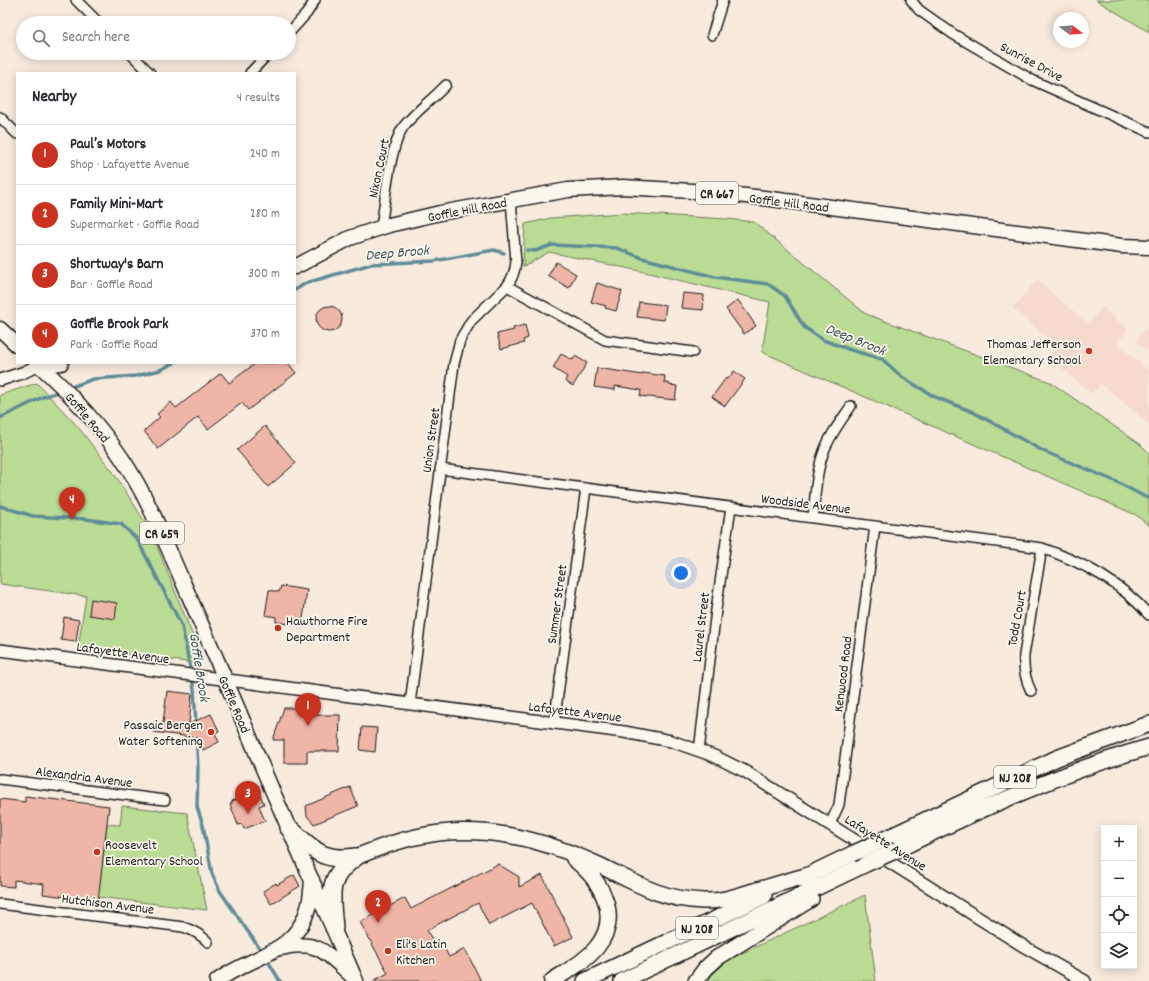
<!DOCTYPE html>
<meta charset="utf-8">
<style>
body{margin:0;font-family:Dekko,sans-serif;background:#f7f7f7;color:#2b2b33}
.controls{position:absolute;right:12px;bottom:12px;display:grid;overflow:hidden;border-radius:0px;box-shadow:0 2px 10px #0003}
.controls button{width:36px;height:36px;display:grid;place-items:center;padding:0;border:0;border-bottom:1px solid #e1e1e2;background:#fff;color:#2b2b33;font:20px sans-serif}
.compass{position:absolute;left:1053px;top:12px;width:36px;height:36px;border-radius:50%;background:#fff;box-shadow:0 2px 10px #0003;rotate:106deg}
.you{position:absolute;left:681px;top:573px;width:14px;height:14px;margin:-10px;border:3px solid #fff;border-radius:50%;background:#1a73e8;box-shadow:0 0 0 6px #1a73e833}
.badge{display:grid;place-items:center;width:26px;height:26px;border-radius:50%;background:#c8321e;color:#fff;font-size:13px;font-weight:700}
.pin{position:absolute;translate:-50% -33px;filter:drop-shadow(0 1px 2px #0008)}
.pin::after{content:'';position:absolute;top:21px;width:14px;height:12px;background:inherit;clip-path:polygon(0 0,100% 0,50% 100%)}
.list{margin:0;padding:0;list-style:none}
h2{display:flex;justify-content:space-between;align-items:center;height:52px;margin:0;padding:0 16px;font-size:17px}
h2 small{font-size:13px;font-weight:400;color:#7c7c81}
.list li{display:grid;grid-template-columns:26px 1fr auto;gap:12px;align-items:center;box-sizing:border-box;height:60px;padding:0 16px;border-top:1px solid #e1e1e2}
.list b{display:block;font-size:15px;white-space:nowrap}
.list p{margin:0;font-size:13px;white-space:nowrap;color:#7c7c81}
.list em{font-size:13px;font-style:normal;color:#7c7c81}
.icon{flex:none;width:22px;height:22px;fill:none;stroke:currentColor;stroke-width:2;stroke-linecap:round;stroke-linejoin:round}
.map{position:relative;flex:none;width:1149px;height:981px;overflow:hidden}
.search{position:absolute;background:#fff;box-shadow:0 2px 10px #0003;left:16px;top:16px;width:280px;height:44px;display:flex;align-items:center;gap:10px;box-sizing:border-box;padding:0 14px;border-radius:22px;color:#7c7c81;font-size:15px}
.panel{position:absolute;background:#fff;box-shadow:0 2px 10px #0003;left:16px;top:72px;width:280px;height:292px;border-radius:0px}
.map>svg:first-child{display:block}
</style>
<div class="map">
<svg width="1149" height="981" viewBox="0 0 1149 981">
<rect width="100%" height="100%" fill="#f9eade"/>
<filter id="ink" filterUnits="userSpaceOnUse"><feTurbulence type="fractalNoise" baseFrequency=".025" numOctaves="2"/><feDisplacementMap in="SourceGraphic" scale="8" xChannelSelector="R" yChannelSelector="G"/><feConvolveMatrix kernelMatrix="1 2 1 2 8 2 1 2 1" color-interpolation-filters="sRGB"/></filter>
<g filter="url(#ink)">
<!-- built -->
<path fill="#f6dace" d="M1037,280L1088,324L1102,307L1128,329L1117,343L1149,371V424L1101,384L1092,394L1048,357L1057,346L1013,308Z
M1149,326V352L1136,341Z"/>
<!-- green -->
<path fill="#bbdc95" stroke="#6c7c58" d="M1096,0H1149V32Z
M622,213L728,219L754,222L866,314L1050,382L1140,444L1149,453V526L1136,515L762,352L770,302L640,271L549,252L523,267L525,224L551,218Z
M37,383L78,427L113,472L135,506L152,534L201,656L194,663L78,648L86,596L0,584V395Z
M122,806L187,813L207,910L98,897L107,824L120,825Z
M865,895L876,981H708L711,976L728,960Z"/>
<g fill="none" stroke-linecap="round" stroke-linejoin="round">
<!-- stream -->
<path stroke="#5f8d98" stroke-width="3.5" d="M527,250L535,251L552,245L617,248L642,258L715,277L768,284L785,296L804,327L823,340L851,350L882,359L902,377L935,397L973,412L1043,451L1115,481L1149,499
M295,290L306,283L371,264L434,261L494,250L504,253
M69,388L93,379L136,376L160,370L174,363
M0,418L43,397L61,391
M0,506L33,516L86,519L121,524L137,539L182,626L194,689L196,725
M196,733L198,768L197,807L203,825L212,874L220,891L262,952
M266,958L280,981"/>
</g>
<!-- building -->
<path fill="#efb6a7" stroke="#1c1c1c" d="M556,262L576,274L569,288L548,276Z
M597,283L622,291L616,311L605,308L606,306L591,302Z
M683,293L704,295L703,310L681,308Z
M738,300L756,326L744,334L726,309Z
M639,302L666,305L664,320L637,317Z
M316 319a13 13 0 1 1 26 0a13 13 0 1 1-26 0Z
M525,325L528,338L523,340L524,343L501,349L497,334L514,330L513,328Z
M561,354L573,360L575,356L587,363L573,386L565,381L567,377L553,368Z
M256,363H288L296,373L248,410L242,403L208,429L198,417L158,449L144,431L160,417L157,414L171,402L176,408L221,373L229,383Z
M597,368L643,375V373L665,376L664,383H669V385L677,386L675,400L640,396L641,390L615,386V390L594,387Z
M734,371L745,379L725,406L712,397L726,378L728,379Z
M265,426L296,463L268,487L237,450Z
M281,586L307,590L302,626L276,622V617L265,615L269,590L279,592Z
M91,599L117,603L115,619L89,615Z
M64,617L79,620L76,642L61,640Z
M167,691L192,694L189,724L211,714L219,731L215,733L219,742L203,750L198,738L153,732L154,722L163,723Z
M284,708H300V715H340L339,751H307V763H284V740H273Z
M362,727L377,728L375,752L360,750Z
M254,787L256,791L258,790L264,804L259,806L265,821L244,829L242,824L238,825L230,804L232,803V801L246,796L244,791Z
M350,787L358,806L314,824L307,816L306,806Z
M25,796L109,806L98,901L43,894L44,884L14,880V887L0,886V799L25,802Z
M498,864L519,877V887L542,875L573,937L554,946L532,903L489,925L478,903L427,930L436,947L442,944L449,957L465,949L481,981H373L388,973L360,922L405,898L411,909Z
M294,875L300,886L271,904L263,891L276,883L277,885Z"/>
<g fill="none" stroke-linecap="round" stroke-linejoin="round">
<!-- minor casing -->
<g stroke="#1c1c1c" stroke-width="12">
<path id="minor" d="M76,0L99,23
M911,0L919,10L953,34L1032,80L1149,132
M289,33L307,13L315,0
M712,35L723,0
M130,53L150,73
M250,73L269,53
M0,117L17,134
M381,227C385,203 390,144 404,126C416,111 433,99 446,85
M507,286L605,340L693,352
M440,469L1042,548C1084,563 1120,582 1149,615
M813,518C815,497 816,474 823,454C829,436 841,421 851,406
M1031,691C1025,679 1023,669 1024,655L1042,548
M410,704L454,364L460,340L471,321L507,286C513,278 515,271 516,262L511,200
M554,724L586,488
M699,751L716,610L731,507
M0,779L165,800
M830,824L839,805L875,526
M0,904L183,927C193,930 200,934 208,942"/>
</g>
<!-- tertiary casing -->
<g stroke="#1c1c1c" stroke-width="14">
<path id="tertiary" d="M0,380L22,373L39,365
M0,650L624,732L671,741L714,756L746,772L1025,947L1085,981"/>
</g>
<!-- primary casing -->
<g stroke="#1c1c1c" stroke-width="17">
<path id="primary" d="M295,267L350,238L389,225L440,213L568,190L623,187L710,192L764,198L1122,246L1149,247
M0,329L17,345
M37,363C69,392 99,424 123,460C148,498 164,539 182,580C207,637 232,694 256,752C288,829 323,904 356,981
M39,365L61,363
M281,948C319,939 326,953 353,977
M217,981C250,956 296,954 308,908C311,899 311,890 312,880"/>
</g>
<!-- trunk casing -->
<g stroke="#1c1c1c" stroke-width="18">
<path id="trunk" d="M885,839L1057,758L1149,724
M897,850C978,810 1062,772 1149,747
M356,857C376,849 395,841 416,837C480,822 543,839 601,866C638,884 660,899 703,901C720,902 737,896 754,891C772,886 790,880 809,875
M800,879L852,854
M552,981C567,971 585,962 597,947C622,916 601,880 574,859
M585,981L764,896
M622,981L866,864
M696,981L706,968L717,958L811,899"/>
</g>
<!-- motorway casing -->
<g stroke="#1c1c1c" stroke-width="20">
<path id="motorway" d="M289,828C313,849 321,862 356,857
M334,927C331,895 326,877 356,857"/>
</g>
<!-- minor -->
<use href="#minor" stroke="#fbf7ec" stroke-width="9"/>
<!-- tertiary -->
<use href="#tertiary" stroke="#fbf7ec" stroke-width="11"/>
<!-- primary -->
<use href="#primary" stroke="#fbf7ec" stroke-width="14"/>
<!-- trunk -->
<use href="#trunk" stroke="#fbf7ec" stroke-width="15"/>
<!-- motorway -->
<use href="#motorway" stroke="#fbf7ec" stroke-width="17"/>
<!-- trunk-bridge casing -->
<g stroke="#1c1c1c" stroke-width="18" stroke-linecap="butt">
<path id="trunk-bridge" d="M852,854L885,839
M866,864L897,850"/>
</g>
<!-- trunk-bridge -->
<use href="#trunk-bridge" stroke="#fbf7ec" stroke-width="15"/>
</g>
</g>
<!-- markers -->
<g fill="#c8321e" stroke="#fbf7ec" stroke-width="1.5">
<circle cx="1089" cy="351" r="4"/>
<circle cx="278" cy="628" r="4"/>
<circle cx="211" cy="732" r="4"/>
<circle cx="97" cy="852" r="4"/>
<circle cx="388" cy="951" r="4"/>
</g>
<g text-anchor="middle" stroke-width="3.5" stroke-linejoin="round" paint-order="stroke">
<!-- shield labels -->
<g fill="#fbf7ec" stroke="#5f5e5a" stroke-width="1">
<rect x="696" y="182" width="42" height="22" rx="3"/>
<rect x="140" y="522" width="44" height="22" rx="3"/>
<rect x="994" y="766" width="42" height="22" rx="3"/>
<rect x="676" y="917" width="42" height="22" rx="3"/>
</g>
<g font-size="13" font-weight="bold" fill="#1c1c1c">
<text x="717" y="198">CR 667</text>
<text x="162" y="538">CR 659</text>
<text x="1015" y="782">NJ 208</text>
<text x="697" y="933">NJ 208</text>
</g>
<!-- street labels -->
<g font-size="14" fill="#1c1c1c" stroke="#fbf7ec">
<text transform="translate(1032 61) rotate(28)" y="5">Sunrise Drive</text>
<text transform="translate(378 168) rotate(-78)" y="5">Nixon Court</text>
<text transform="translate(789 202) rotate(7)" y="5">Goffle Hill Road</text>
<text transform="translate(467 209) rotate(-11)" y="5">Goffle Hill Road</text>
<text transform="translate(88 417) rotate(50)" y="5">Goffle Road</text>
<text transform="translate(430 440) rotate(-82)" y="5">Union Street</text>
<text transform="translate(806 503) rotate(7)" y="5">Woodside Avenue</text>
<text transform="translate(556 604) rotate(-82)" y="5">Summer Street</text>
<text transform="translate(1016 618) rotate(-80)" y="5">Todd Court</text>
<text transform="translate(700 627) rotate(-83)" y="5">Laurel Street</text>
<text transform="translate(123 652) rotate(8)" y="5">Lafayette Avenue</text>
<text transform="translate(842 674) rotate(-83)" y="5">Kenwood Road</text>
<text transform="translate(235 704) rotate(67)" y="5">Goffle Road</text>
<text transform="translate(575 711) rotate(7)" y="5">Lafayette Avenue</text>
<text transform="translate(84 776) rotate(7)" y="5">Alexandria Avenue</text>
<text transform="translate(886 842) rotate(32)" y="5">Lafayette Avenue</text>
<text transform="translate(108 903) rotate(7)" y="5">Hutchison Avenue</text>
</g>
<!-- poi labels -->
<g font-size="14" fill="#1c1c1c" stroke="#fbf7ec" text-anchor="start">
<text x="1081" y="348" text-anchor="end">Thomas Jefferson<tspan x="1081" dy="16">Elementary School</tspan></text>
<text x="286" y="625">Hawthorne Fire<tspan x="286" dy="16">Department</tspan></text>
<text x="203" y="729" text-anchor="end">Passaic Bergen<tspan x="203" dy="16">Water Softening</tspan></text>
<text x="105" y="849">Roosevelt<tspan x="105" dy="16">Elementary School</tspan></text>
<text x="396" y="948">Eli's Latin<tspan x="396" dy="16">Kitchen</tspan></text>
</g>
<!-- water labels -->
<g font-size="15" font-style="italic" fill="#3d555a" stroke="#fbf7ec">
<text transform="translate(397 252) rotate(-5)" y="5">Deep Brook</text>
<text transform="translate(856 339) rotate(22)" y="5">Deep Brook</text>
<text transform="translate(200 667) rotate(81)" y="5">Goffle Brook</text>
</g>
</g>
</svg>
<div class="controls">
<button>+</button>
<button>−</button>
<button><svg class="icon" aria-label="locate" viewBox="0 0 24 24"><circle cx="12" cy="12" r="6"/><path d="M12 2v4M12 18v4M2 12h4M18 12h4"/></svg></button>
<button><svg class="icon" aria-label="layers" viewBox="0 0 24 24"><path d="M12 4l9 5-9 5-9-5zM3 14l9 5 9-5"/></svg></button>
</div>
<svg class="compass" viewBox="-18 -18 36 36"><path d="M0-13l5 13h-10z" fill="#e53935"/><path d="M0 13l5-13h-10z" fill="#7c7c81"/></svg>
<div class="you"></div>
<div class="pin badge" style="left:308px;top:726px">1</div>
<div class="pin badge" style="left:378px;top:923px">2</div>
<div class="pin badge" style="left:248px;top:814px">3</div>
<div class="pin badge" style="left:72px;top:520px">4</div>
<div class="search"><svg class="icon" aria-label="search" viewBox="0 0 24 24"><circle cx="10" cy="10" r="6"/><path d="M15 15l6 6"/></svg>Search here</div>
<section class="panel">
<h2>Nearby<small>4 results</small></h2>
<ul class="list">
<li><span class="badge">1</span><div><b>Paul’s Motors</b><p>Shop · Lafayette Avenue</p></div><em>240 m</em></li>
<li><span class="badge">2</span><div><b>Family Mini-Mart</b><p>Supermarket · Goffle Road</p></div><em>280 m</em></li>
<li><span class="badge">3</span><div><b>Shortway's Barn</b><p>Bar · Goffle Road</p></div><em>300 m</em></li>
<li><span class="badge">4</span><div><b>Goffle Brook Park</b><p>Park · Goffle Road</p></div><em>370 m</em></li>
</ul>
</section>
</div>
